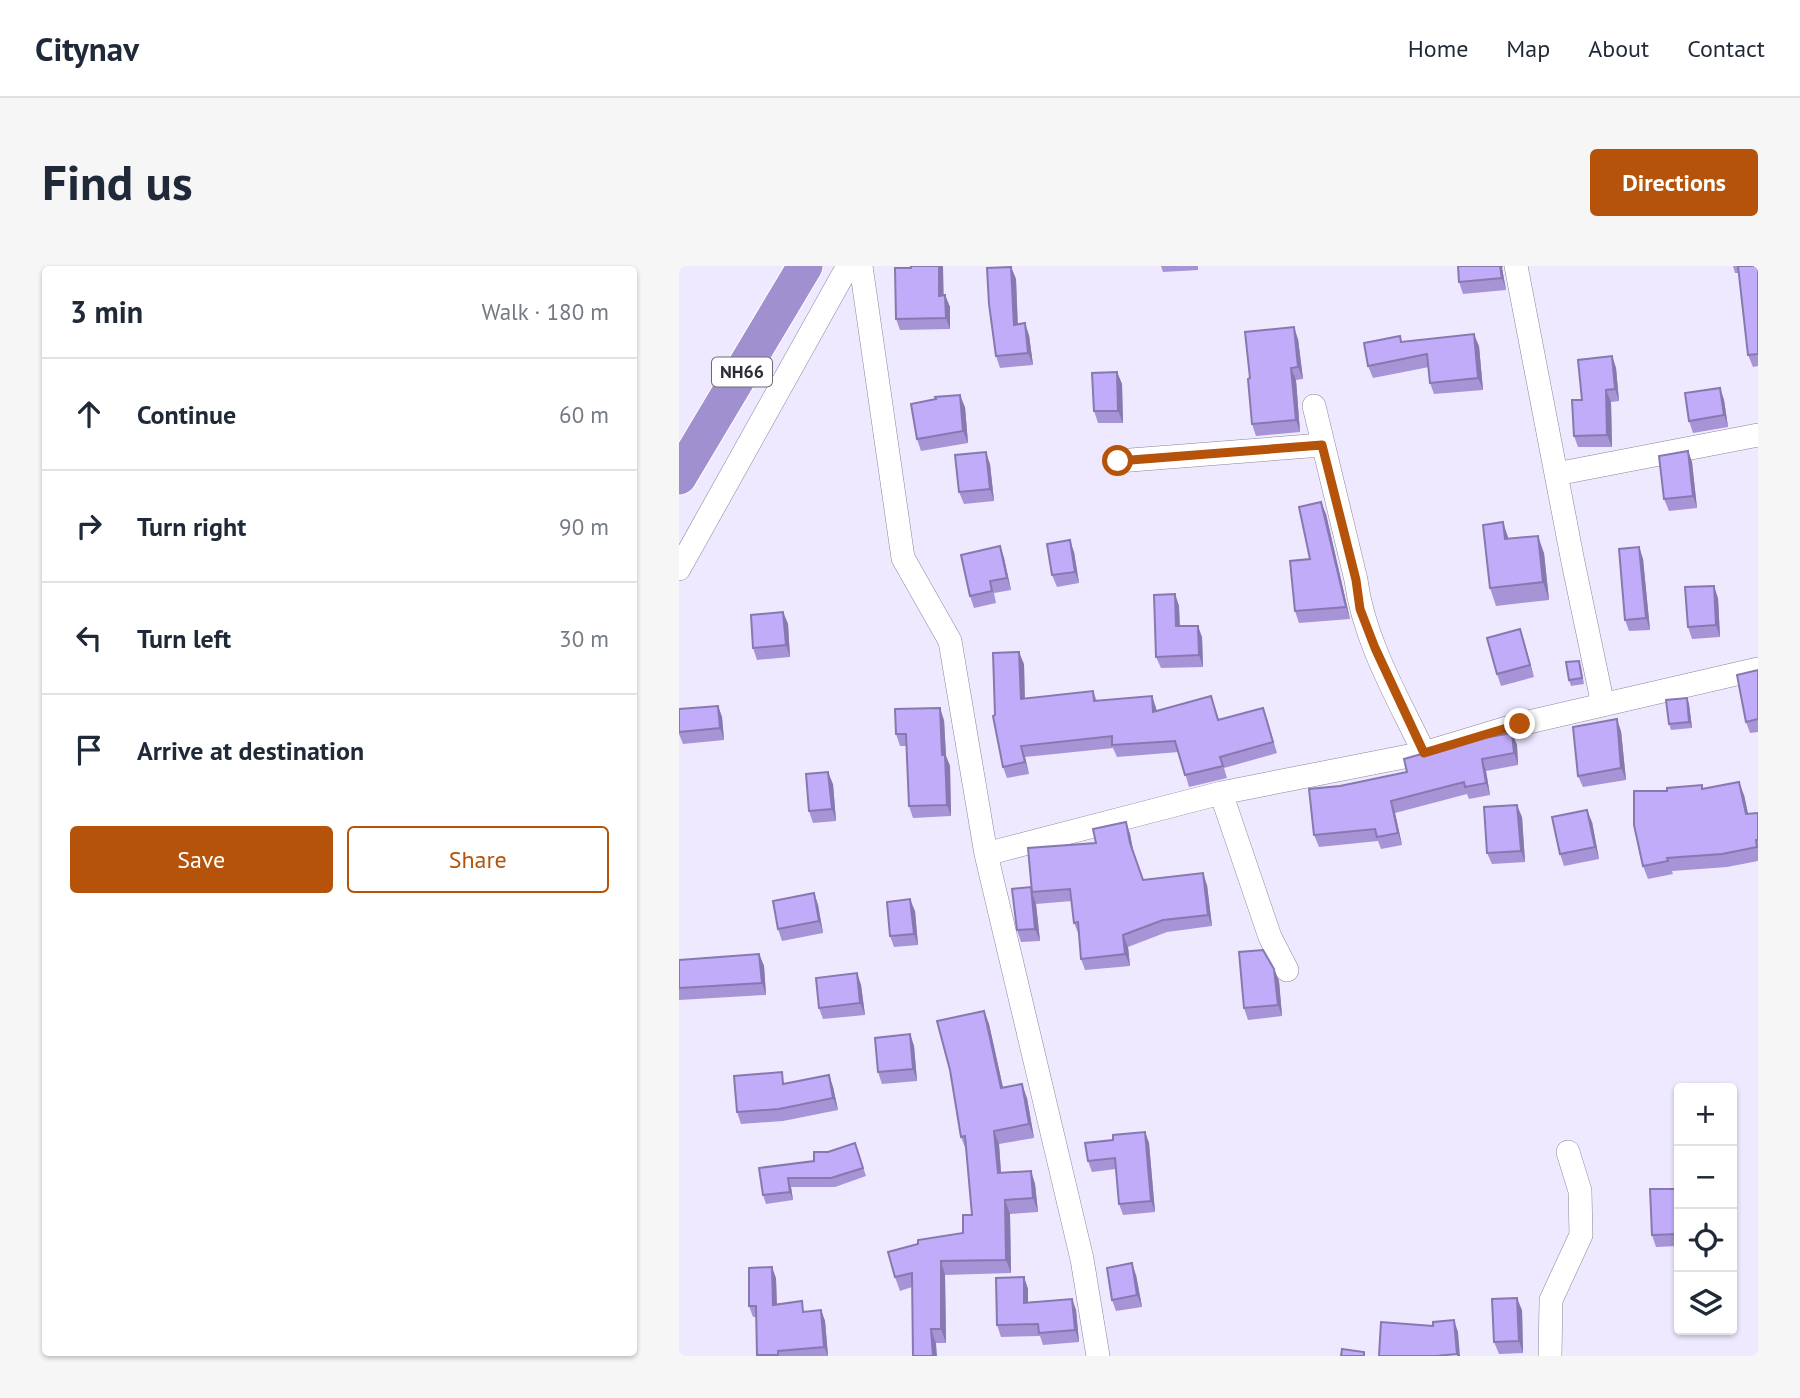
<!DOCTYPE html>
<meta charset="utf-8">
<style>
body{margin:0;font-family:"PT Sans",sans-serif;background:#f6f6f7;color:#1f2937}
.controls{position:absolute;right:21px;bottom:21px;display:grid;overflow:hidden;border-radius:7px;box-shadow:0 2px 5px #0004}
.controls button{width:63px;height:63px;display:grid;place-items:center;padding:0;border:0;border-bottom:2px solid #e0e1e3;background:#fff;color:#1f2937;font:35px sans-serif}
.stop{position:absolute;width:21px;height:21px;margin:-16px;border:5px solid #b45309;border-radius:50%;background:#fff}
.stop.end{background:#b45309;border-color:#fff;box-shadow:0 2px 7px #0008}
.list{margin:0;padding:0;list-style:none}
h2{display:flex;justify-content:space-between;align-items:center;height:91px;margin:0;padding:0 28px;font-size:30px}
h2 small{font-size:23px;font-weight:400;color:#747a83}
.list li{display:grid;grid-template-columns:46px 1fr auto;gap:21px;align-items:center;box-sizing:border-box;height:112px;padding:0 28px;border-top:2px solid #e0e1e3}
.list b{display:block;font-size:26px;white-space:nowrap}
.list em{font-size:23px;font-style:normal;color:#747a83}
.actions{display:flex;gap:14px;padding:21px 28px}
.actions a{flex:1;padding:16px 0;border:2px solid #b45309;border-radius:7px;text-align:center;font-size:24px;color:#b45309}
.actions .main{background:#b45309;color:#fff}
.icon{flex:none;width:38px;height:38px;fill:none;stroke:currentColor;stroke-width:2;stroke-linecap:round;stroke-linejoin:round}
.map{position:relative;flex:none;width:1079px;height:1090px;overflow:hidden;border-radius:7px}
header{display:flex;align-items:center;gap:42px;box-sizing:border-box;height:98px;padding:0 35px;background:#fff;border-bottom:2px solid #e0e1e3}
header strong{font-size:33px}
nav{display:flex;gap:38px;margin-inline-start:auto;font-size:24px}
.intro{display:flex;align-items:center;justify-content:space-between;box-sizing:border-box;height:168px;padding:0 42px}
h1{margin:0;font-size:49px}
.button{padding:18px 32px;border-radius:7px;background:#b45309;color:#fff;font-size:24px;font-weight:700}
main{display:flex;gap:42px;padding:0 42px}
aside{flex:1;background:#fff;border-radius:7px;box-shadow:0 2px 5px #0004}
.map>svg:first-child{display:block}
</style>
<header>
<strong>Citynav</strong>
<nav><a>Home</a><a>Map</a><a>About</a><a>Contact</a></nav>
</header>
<div class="intro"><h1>Find us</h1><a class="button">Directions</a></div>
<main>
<aside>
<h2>3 min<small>Walk · 180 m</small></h2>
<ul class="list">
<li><svg class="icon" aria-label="ahead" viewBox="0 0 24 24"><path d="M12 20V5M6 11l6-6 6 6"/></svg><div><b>Continue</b></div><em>60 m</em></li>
<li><svg class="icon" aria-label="right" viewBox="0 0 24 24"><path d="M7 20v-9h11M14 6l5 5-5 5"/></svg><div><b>Turn right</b></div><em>90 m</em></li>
<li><svg class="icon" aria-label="left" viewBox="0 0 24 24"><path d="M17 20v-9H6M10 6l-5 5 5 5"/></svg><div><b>Turn left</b></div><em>30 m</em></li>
<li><svg class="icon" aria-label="arrive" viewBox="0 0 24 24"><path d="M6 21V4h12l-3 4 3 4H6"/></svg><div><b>Arrive at destination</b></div></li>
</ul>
<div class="actions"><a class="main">Save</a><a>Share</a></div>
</aside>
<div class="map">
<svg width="1079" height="1090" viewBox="0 0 1079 1090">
<rect width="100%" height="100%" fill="#eee9fe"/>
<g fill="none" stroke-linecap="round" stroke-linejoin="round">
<!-- minor casing -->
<g stroke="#8a849c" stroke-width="24">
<path id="minor" d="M182,0L224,292L271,375L307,588L403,993L419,1090
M837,0L894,296L924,439
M635,140L677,314C685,375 719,432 745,487
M439,195L643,179
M877,208L1079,169
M0,303L169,0
M542,527L591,671L608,704
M307,588L542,527L745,487L841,458L1079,403
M871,1090L872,1034L902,969L901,925L889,886"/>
</g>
<!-- highway casing -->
<g stroke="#fff" stroke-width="37">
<path id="highway" d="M0,211L126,0"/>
</g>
<!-- minor -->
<use href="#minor" stroke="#fff" stroke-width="23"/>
<!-- highway -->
<use href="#highway" stroke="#a190d0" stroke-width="35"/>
</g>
<!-- wall -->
<path fill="#a694d7" d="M232,0H264V30L266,29L271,41V63L221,64L217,53Z
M482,0H519V4L484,6Z
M779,0H824L823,2L827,24L784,28L780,16Z
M1054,0H1079V100L1074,101L1069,89L1060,7H1056Z
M332,1L337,13L339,58L350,69L354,99L321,102L317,90Z
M619,73L624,113L617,114L621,166L577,170L573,158L571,112Z
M723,76L800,80L804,124L755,128L751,117L750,101L694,112L689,100Z
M933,90L937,102L940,135L932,136L933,181H899L895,170L903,134Z
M438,106L443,118L444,157H419L415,145Z
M1041,122L1045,134L1049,161L1014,167L1010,155Z
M286,141L289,177L242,185L238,173Z
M1009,185L1013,196L1018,242L990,245L985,233Z
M311,198L315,235L285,238L280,226Z
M647,248L671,353L620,357L616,345L631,293Z
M321,280L325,292L332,324L315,327L317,337L295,342L291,330Z
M960,281L964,293L971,364L950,365L946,354Z
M395,286L400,317L378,321L373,309Z
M865,287L870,334L817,340L811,322Z
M496,328L500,340L501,360L523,371L524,401L482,402L477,391Z
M1039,332L1041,371L1013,373L1009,361Z
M104,346L109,358L111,391L78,394L74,382Z
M841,363L855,411L822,420L818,408Z
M345,398L346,433L414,425L418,435L473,430L478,445L532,430L540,454L588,453L598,487L545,502L548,512L510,521L500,486L438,491L434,482L346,491L350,508L328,512L324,501L316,449Z
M902,401L905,418L892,420L890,414Z
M1079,404V466L1071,467L1067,456Z
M1008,432L1010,438L1013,462L992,464L990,458Z
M39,440L43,451L45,474L4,478L0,468V443Z
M265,454L267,490L271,500L272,550L234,552L230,540L227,480H221L217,468Z
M942,465L947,514L904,521L899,510Z
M833,467L838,479L839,499L807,505L811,529L790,533L788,528L716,547L723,579L702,583L699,575L640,581L635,569L661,520L728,506Z
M154,518L157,555L134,557L130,545Z
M1025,523L1065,529L1069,548L1079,547V595L1048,601L993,605L994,608L969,613L964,600Z
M843,551L846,596L813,598L808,587Z
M447,556L451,568L455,589L464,614L528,619L533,660L488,666L449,681L451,700L406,704L402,693L400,669L395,657L393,635L357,638L361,675L342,676L338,664L352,622Z
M913,556L920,593L885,600L881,588Z
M135,627L139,639L144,667L103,675L99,663Z
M236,645L239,679L215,681L211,670Z
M80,688L85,700L87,729L0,734V694Z
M595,703L600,715L603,750L569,754L565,742Z
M178,707L182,719L186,749L144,753L140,742Z
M305,745L310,758L324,822L348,832L355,872L320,878L322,907L352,905L356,918L359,946L331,948L332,1007L266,1009L267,1077H257L233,1021L221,1025L216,1011L284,967L293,949L287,884L282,871Z
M231,768L235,780L238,815L203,818L199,806Z
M150,809L154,821L159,844L104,855L62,858L58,846Z
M466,866L470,877L476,946L444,949L440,938L437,903L413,906L409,895L434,874Z
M176,877L187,910L156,921H112L114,934L87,938L84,929L149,886Z
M1000,923V980L977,981L973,969Z
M457,1009L463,1041L437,1045L433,1034Z
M345,1011L349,1023V1036L393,1033L397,1044L400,1076L364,1079L361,1070L322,1071L318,1059Z
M97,1012L98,1038L127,1046L142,1044L146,1055L149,1090H79L77,1051H74L70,1040Z
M843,1044L844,1087L820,1088L815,1076Z"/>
<!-- shaded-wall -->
<path fill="#8778af" d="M260,0H264L265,42L260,30Z
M821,0H824L823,2L827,24L823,12Z
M332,1L337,13L339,71L335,59Z
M266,29L271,41V63L267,52Z
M346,57L350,69L354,99L349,87Z
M615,61L619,73L624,113L619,101Z
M795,68L800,80L804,124L799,112Z
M933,90L937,102L940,135L936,123Z
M612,102L617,114L621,166L617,154Z
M438,106L443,118L444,157L439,145Z
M1041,122L1045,134L1049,161L1045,149Z
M927,124L932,136L933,181L928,169Z
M281,129L286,141L289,177L284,165Z
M1009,185L1013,196L1018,242L1014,230Z
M307,186L311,198L315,235L311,223Z
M642,236L647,248L671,353L667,341Z
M824,256L830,274L826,273Z
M859,270L865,287L870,334L864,316Z
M391,274L395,286L400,317L396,306Z
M321,280L325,292L332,324L328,312Z
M960,281L964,293L971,364L967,352Z
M1035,320L1039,332L1041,371L1037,359Z
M496,328L500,340L501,372L497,360Z
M104,346L109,358L111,391L107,379Z
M519,360L523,371L524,401L520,389Z
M841,363L845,375L855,411L851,399Z
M340,386L345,398L346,445L342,433Z
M473,430L477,442L479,458L474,446Z
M1008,432L1010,438L1013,462L1010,456Z
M39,440L43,451L45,474L41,462Z
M261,442L265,454L267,490L271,500L272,550L268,539L263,489Z
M938,453L942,465L947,514L942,502Z
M833,467L838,479L839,499L835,487Z
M342,480L346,491L350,508L346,496Z
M803,493L807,505L811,529L807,517Z
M149,506L154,518L157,555L153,543Z
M1060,516L1065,529L1072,561L1067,548Z
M712,535L716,547L723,579L719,567Z
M838,539L843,551L846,596L842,585Z
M908,544L913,556L920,593L916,581Z
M447,556L451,568L455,589L451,577Z
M524,607L528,619L533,660L529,649Z
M353,626L357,638L361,675L356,663Z
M135,627L139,639L144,667L140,655Z
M231,633L236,645L239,679L235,668Z
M444,669L449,681L451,700L446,688Z
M80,688L85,700L87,729L83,717Z
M595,703L600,715L603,750L599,739Z
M178,707L182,719L186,749L181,737Z
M305,745L310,758L327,835L322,822Z
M231,768L235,780L238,815L234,803Z
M150,809L154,821L159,844L154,832Z
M343,818L348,832L355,872L350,858Z
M315,865L320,878L323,921L319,907Z
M466,866L470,877L476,946L472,935Z
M352,905L356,918L359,946L354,932Z
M109,912L112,921L114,934L111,926Z
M326,934L331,948L332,1007L327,994Z
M262,995L266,1009L267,1077L262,1063Z
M453,997L457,1009L463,1041L458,1029Z
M93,1001L97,1012L98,1050L94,1039Z
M345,1011L349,1023V1049L345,1037Z
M838,1032L843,1044L844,1087L840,1075Z
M393,1033L397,1044L400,1076L396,1064Z
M142,1044L146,1055L149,1090L145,1081Z
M775,1054L779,1066L781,1090H778V1088Z
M252,1063L257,1077L258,1090H254Z"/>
<!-- building -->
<path fill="#c1acfa" stroke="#8778af" stroke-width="2" d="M232,0H260V30L266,29L267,52L217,53L216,2H232Z
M779,0H821L823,12L780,16Z
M1059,0H1079V88L1069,89Z
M332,1L335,59L346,57L349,87L317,90L310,38L308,2Z
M615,61L619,101L612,102L617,154L573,158L569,113L571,112L566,66Z
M795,68L799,112L751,117L748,88L689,100L685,77L721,70L722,76Z
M933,90L936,123L927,124L928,169L895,170L893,134H903L899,94Z
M438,106L439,145H415L413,107Z
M1041,122L1045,149L1010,155L1006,127Z
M281,129L284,165L238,173L232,138L257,133L256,131Z
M1009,185L1014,230L985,233L980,190Z
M307,186L311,223L280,226L276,189Z
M642,236L667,341L616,345L611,295L631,293L620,241Z
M824,256L826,273L859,270L864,316L811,322L804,259Z
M391,274L396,306L373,309L368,278Z
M321,280L328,312L311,315L313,325L291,330L282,289Z
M960,281L967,352L946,354L940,283Z
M1035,320L1037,359L1009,361L1006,321Z
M496,328L497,360H519L520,389L477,391L475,329Z
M104,346L107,379L74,382L72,349Z
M841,363L851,399L818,408L808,372Z
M340,386L342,433L414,425L415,435L473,430L474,446L532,430L539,454L584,442L594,476L541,491L544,500L506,509L496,475L433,479V470L342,480L346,496L324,501L314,450L316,449L314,387Z
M900,395L903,412L890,414L887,396Z
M1079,404V453L1067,456L1058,409Z
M1008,432L1010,456L990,458L987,434Z
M39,440L41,462L0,466V443Z
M261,442L263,489H266L268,539L230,540L227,468H217L216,443Z
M938,453L942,502L899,510L894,461Z
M833,467L835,487L803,493L807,517L786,521L785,516L712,535L719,567L698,571L696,563L635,569L630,523L661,520L728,506L725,493L788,475Z
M149,506L153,543L130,545L127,508Z
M1060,516L1067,548L1079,547V574H1077L1078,581L1043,588L988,592L989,595L964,600L955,559V525H988V522L1023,519V523Z
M838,539L842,585L808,587L805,541Z
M908,544L916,581L881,588L873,551Z
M447,556L451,577L464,614L524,607L529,649L484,654L444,669L446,688L402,693L399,656L395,657L391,623L353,626L349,582L417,577L414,563Z
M352,621L356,663L338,664L333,623Z
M135,627L140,655L99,663L94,635Z
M231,633L235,668L211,670L208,636Z
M584,684L595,703L599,739L565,742L560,686Z
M80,688L83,717L0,722V694Z
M178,707L181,737L140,742L137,712Z
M305,745L322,822L343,818L350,858L315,865L319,907L352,905L354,932L326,934L327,994L262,995V1063H252L254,1090H234L233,1007L216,1011L209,986L239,978V974L284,967V949H293L286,870L282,871L271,804L258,755Z
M231,768L234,803L199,806L196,772Z
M103,806L104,818L150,809L154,832L100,843L58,846L55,810Z
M466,866L472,935L440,938L436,892L409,895L406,877L434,874V869Z
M176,877L184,902L152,912H109L111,926L84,929L80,902L135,895V886H149Z
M971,923H1000V968L973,969Z
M453,997L458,1029L433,1034L428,1002Z
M93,1001L94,1039L123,1035L124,1046L142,1044L145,1081L99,1085V1089H78L77,1040H70V1002Z
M345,1011V1037L393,1033L396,1064L360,1067L359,1058L318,1059L317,1012Z
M838,1032L840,1075L815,1076L813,1033Z
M775,1054L778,1088L757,1090H700L702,1056L754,1060V1056Z
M663,1083L685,1086V1090H662Z"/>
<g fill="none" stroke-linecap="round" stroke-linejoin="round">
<!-- route -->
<path stroke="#b45309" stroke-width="9" d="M439,195L643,179L677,314L681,343L696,382L745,487L841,458"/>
</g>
<g text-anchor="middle" stroke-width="5" stroke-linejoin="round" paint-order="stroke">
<!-- shield labels -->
<rect fill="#fff" stroke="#6d6b72" stroke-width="2" x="33" y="91.5" width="60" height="29" rx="5"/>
<g font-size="18" font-weight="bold" fill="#2e2c36">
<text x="63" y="112">NH66</text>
</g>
</g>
</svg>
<div class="controls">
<button>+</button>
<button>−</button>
<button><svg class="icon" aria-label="locate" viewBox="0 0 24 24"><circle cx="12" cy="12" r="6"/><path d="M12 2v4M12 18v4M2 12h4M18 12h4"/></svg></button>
<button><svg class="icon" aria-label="layers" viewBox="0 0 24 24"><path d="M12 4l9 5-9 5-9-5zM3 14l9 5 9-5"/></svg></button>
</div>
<div class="stop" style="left:439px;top:195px"></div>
<div class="stop end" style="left:841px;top:458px"></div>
</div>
</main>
